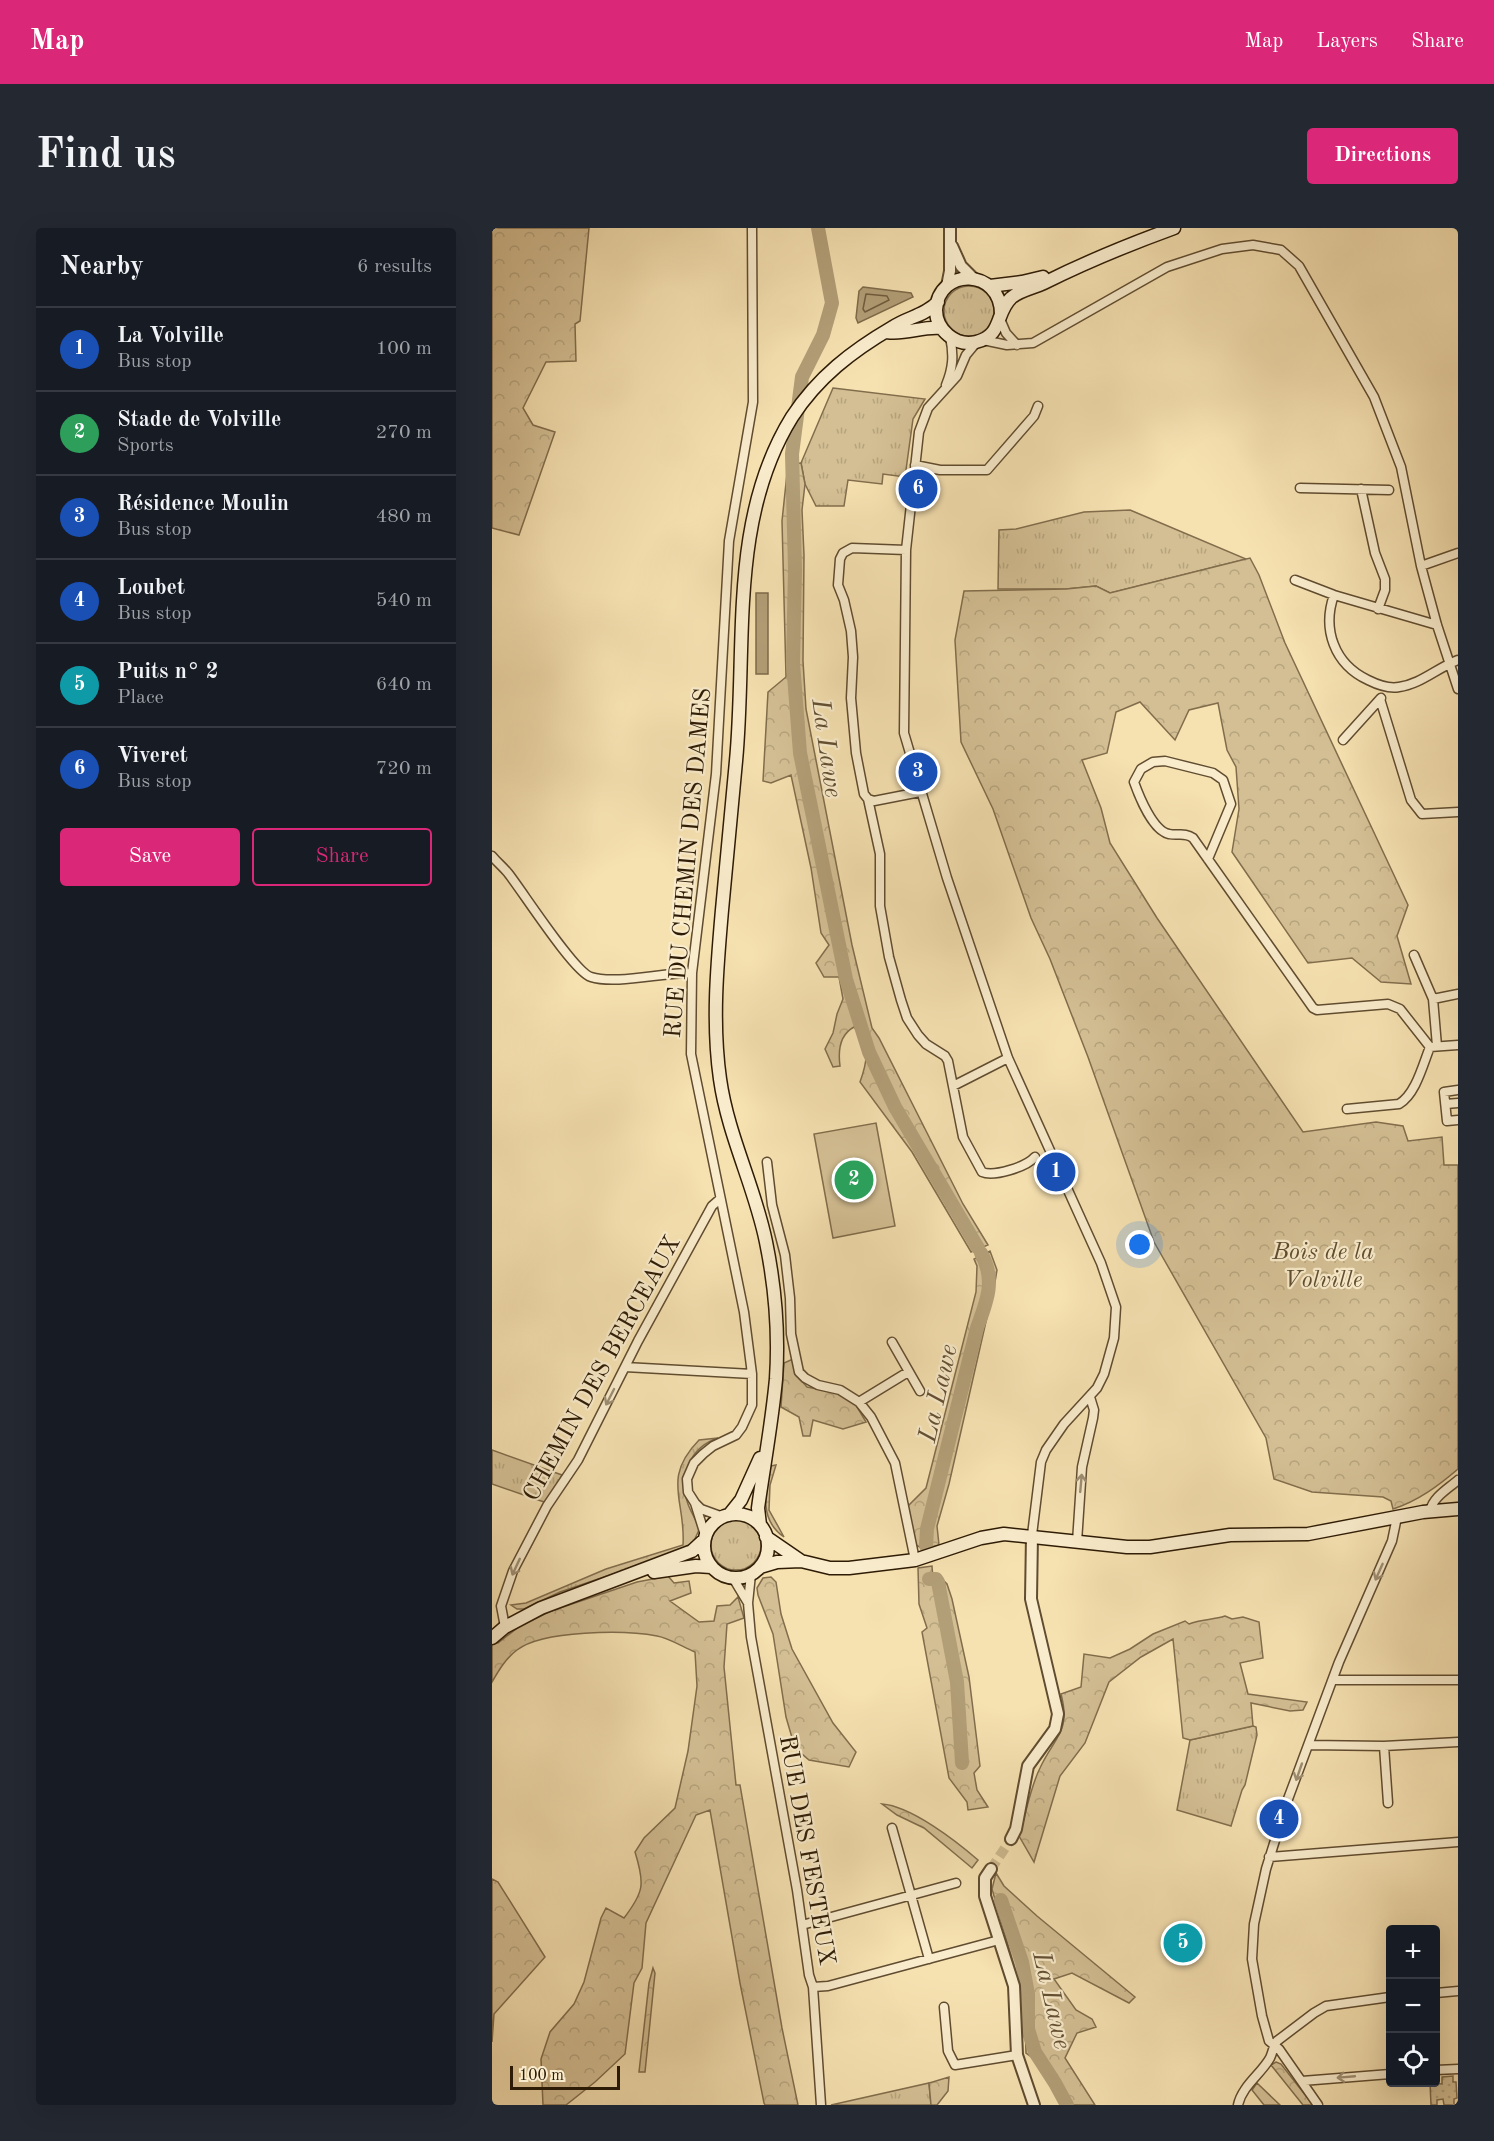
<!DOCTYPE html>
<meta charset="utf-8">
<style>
body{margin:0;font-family:"Old Standard TT",serif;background:#242831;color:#f1f3f6}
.controls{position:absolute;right:18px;bottom:18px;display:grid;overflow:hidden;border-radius:6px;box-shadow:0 6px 24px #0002}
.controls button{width:54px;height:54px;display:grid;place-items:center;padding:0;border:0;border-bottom:2px solid #363941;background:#171b24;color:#f1f3f6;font:30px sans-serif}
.scale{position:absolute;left:18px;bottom:15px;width:110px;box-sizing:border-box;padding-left:6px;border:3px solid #2e1b05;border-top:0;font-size:16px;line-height:21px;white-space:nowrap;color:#2e1b05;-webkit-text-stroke:4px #f9eccc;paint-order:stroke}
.you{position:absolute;left:648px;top:1017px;width:21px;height:21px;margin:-15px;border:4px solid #fff;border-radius:50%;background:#1a73e8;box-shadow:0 0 0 9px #1a73e833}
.badge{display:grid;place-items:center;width:39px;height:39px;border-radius:50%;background:#db2777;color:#fff;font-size:20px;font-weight:700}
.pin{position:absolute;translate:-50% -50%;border:3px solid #fff;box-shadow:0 2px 6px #0006}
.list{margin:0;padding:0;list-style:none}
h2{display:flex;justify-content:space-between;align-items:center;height:78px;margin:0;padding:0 24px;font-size:26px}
h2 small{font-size:20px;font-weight:400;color:#9ea1a6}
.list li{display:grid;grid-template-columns:39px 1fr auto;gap:18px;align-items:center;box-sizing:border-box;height:84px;padding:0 24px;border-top:2px solid #363941}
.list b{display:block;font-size:22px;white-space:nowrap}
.list p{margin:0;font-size:20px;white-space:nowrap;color:#9ea1a6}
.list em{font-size:20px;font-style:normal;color:#9ea1a6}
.actions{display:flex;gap:12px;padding:18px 24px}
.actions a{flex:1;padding:14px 0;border:2px solid #db2777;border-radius:6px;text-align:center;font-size:21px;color:#db2777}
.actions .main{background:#db2777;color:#fff}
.icon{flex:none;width:33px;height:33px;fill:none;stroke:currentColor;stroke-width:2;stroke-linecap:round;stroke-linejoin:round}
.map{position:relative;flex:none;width:966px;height:1877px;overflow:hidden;border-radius:6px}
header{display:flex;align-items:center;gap:36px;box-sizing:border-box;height:84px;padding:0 30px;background:#db2777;color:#fff}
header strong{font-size:28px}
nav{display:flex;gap:33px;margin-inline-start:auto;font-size:21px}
.intro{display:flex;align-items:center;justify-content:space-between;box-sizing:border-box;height:144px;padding:0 36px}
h1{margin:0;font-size:42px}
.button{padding:15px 27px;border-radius:6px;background:#db2777;color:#fff;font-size:21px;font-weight:700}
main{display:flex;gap:36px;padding:0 36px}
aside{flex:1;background:#171b24;border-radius:6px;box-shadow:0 6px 24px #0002}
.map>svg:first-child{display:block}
</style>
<header>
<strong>Map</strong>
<nav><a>Map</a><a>Layers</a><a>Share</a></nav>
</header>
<div class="intro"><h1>Find us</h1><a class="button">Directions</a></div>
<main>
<aside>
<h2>Nearby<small>6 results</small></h2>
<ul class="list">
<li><span class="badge" style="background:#1a4fb4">1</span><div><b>La Volville</b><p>Bus stop</p></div><em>100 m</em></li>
<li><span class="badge" style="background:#2e9e5b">2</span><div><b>Stade de Volville</b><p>Sports</p></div><em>270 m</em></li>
<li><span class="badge" style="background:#1a4fb4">3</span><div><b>Résidence Moulin</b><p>Bus stop</p></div><em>480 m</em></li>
<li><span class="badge" style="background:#1a4fb4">4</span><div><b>Loubet</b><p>Bus stop</p></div><em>540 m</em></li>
<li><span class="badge" style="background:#0f9aa8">5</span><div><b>Puits n° 2</b><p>Place</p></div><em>640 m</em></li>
<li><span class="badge" style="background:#1a4fb4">6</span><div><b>Viveret</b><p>Bus stop</p></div><em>720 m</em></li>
</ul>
<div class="actions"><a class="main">Save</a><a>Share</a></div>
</aside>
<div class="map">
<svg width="966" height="1877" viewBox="0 0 966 1877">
<defs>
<pattern id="grass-tufts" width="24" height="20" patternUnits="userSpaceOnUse" patternTransform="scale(1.5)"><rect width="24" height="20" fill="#d4bf94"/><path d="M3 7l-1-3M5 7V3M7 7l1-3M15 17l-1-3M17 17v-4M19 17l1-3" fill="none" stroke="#b6a47e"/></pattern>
<pattern id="forest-crowns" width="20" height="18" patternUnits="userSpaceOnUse" patternTransform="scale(1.5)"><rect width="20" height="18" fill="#d4bf94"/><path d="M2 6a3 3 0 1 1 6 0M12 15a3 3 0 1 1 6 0" fill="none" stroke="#b6a47e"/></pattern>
<pattern id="garden-dots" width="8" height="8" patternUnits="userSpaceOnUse" patternTransform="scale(1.5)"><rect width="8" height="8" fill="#d4bf94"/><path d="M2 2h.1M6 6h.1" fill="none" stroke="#b6a47e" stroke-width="1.8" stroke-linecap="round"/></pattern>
</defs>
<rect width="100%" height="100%" fill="#f6e1b1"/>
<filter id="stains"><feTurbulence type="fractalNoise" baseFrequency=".00333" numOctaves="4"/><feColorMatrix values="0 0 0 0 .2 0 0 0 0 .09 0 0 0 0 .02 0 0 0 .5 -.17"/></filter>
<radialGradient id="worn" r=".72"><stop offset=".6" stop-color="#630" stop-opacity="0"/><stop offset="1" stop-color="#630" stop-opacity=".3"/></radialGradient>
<!-- grass -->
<path fill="url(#grass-tufts)" stroke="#816d4c" stroke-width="1.5" d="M452 83a25 25 0 1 1 50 0a25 25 0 1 1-50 0Z
M341,160L433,171L421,191L413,249L391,246L390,256L356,252L352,278H324L313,256L309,235Z
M638,282L754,331L618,365L604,358L574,361H506L507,302L524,301L592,284Z
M226,1210C198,1219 186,1249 196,1276C199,1285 205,1292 207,1302L201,1315L180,1326L68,1364L32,1381H25L19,1377L34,1375L114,1341L191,1317C194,1272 169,1251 207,1212Z
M0,1222L70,1247L55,1275L0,1256Z
M219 1317a25 25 0 1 1 50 0a25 25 0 1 1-50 0Z
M761,1498L764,1499L765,1507L753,1557L750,1562L739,1598L685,1582L698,1512Z
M437,1855L439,1877H339Z"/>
<!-- forest -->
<path fill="url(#forest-crowns)" stroke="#816d4c" stroke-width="1.5" d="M0,0H97L88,93L83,96L84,133L54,134L31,180L41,197L63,204L27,307L0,300Z
M309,235L313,256L310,282L312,327L311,433L314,481L360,717L380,800L387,810L471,976L496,1017L479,1024L420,924L368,854C376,832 378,818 362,799C347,807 346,823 348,838L341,839L333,821L341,805L345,786L351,771L347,749H332L324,735L337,717L329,705L319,640L299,547L279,555L271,553L276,464L294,449L290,293L296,236Z
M758,330L767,347L793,415L916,677L905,708L919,756L889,754L860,730L816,735L740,624L747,581L744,539L735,522L726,475L697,482L683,512L648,474L624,484L615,525L590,532L609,580L618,615L665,690L811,904L884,894L911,898L916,913L950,909L952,937H966V1241C946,1258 926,1273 901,1281L899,1273L891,1269L820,1264L782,1251L774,1210L662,1014L596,829L558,731L539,690L501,581L469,514L463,412L472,363L574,361L604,358L618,365Z
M498,1023L505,1042L503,1054L457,1256L445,1298L447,1317L431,1321L424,1317L416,1278L434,1260L484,1064L485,1038L482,1031Z
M301,1131L308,1151L315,1159L348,1165L364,1177L374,1194L351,1201L321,1192L318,1208H311L307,1189L289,1179L292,1135Z
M284,1237L278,1257L277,1282L292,1309C267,1292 273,1264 279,1238Z
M440,1338L441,1351H450L455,1356L460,1371L477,1449L488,1538L482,1545L485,1562L496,1579L476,1582L475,1574L457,1550L430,1404L435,1400L427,1376L426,1340Z
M176,1348L182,1355L197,1353L199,1365L178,1373L207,1394L222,1393L225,1378L238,1377L246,1369L252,1390L235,1396L232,1439L244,1557H248L290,1800L306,1877H273L272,1875L248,1755L218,1582L204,1587L154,1695L150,1740L142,1755L133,1826L103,1854L74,1877H51L49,1831L58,1804L82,1776L92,1754L109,1690L114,1680L132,1690C152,1664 153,1656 143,1624L152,1610L183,1580L196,1523L205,1458L203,1424C191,1419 177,1410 165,1408C133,1402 51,1402 25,1422C14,1430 7,1442 0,1454V1413L6,1415L29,1397L59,1383L145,1354Z
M279,1349L284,1354L289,1386L300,1421L341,1495L364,1524L357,1539L317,1532L303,1520L294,1489L281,1406L266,1367L265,1360L271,1350Z
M733,1388L740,1391L751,1389L767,1394L771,1430L748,1435L756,1466L815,1474L811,1482L798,1483L759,1475L761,1498L698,1512L691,1510L681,1411L649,1429L617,1454L593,1515L568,1548L542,1634L527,1608C534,1586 538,1560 548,1540C563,1508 579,1504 569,1466L589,1459L592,1426L618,1430L638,1421L661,1406L693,1393L697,1396C709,1391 721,1392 733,1388Z
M390,1576C419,1578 464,1613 486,1632L480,1640L432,1600L405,1587Z
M504,1645L512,1658L545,1688L643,1769L637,1775L580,1745L562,1751L584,1782L600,1791L604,1799L585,1805L573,1830L603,1877H573L565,1847L534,1825L533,1790L528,1759L500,1661Z
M0,1651L6,1654L53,1729L2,1786L0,1814Z
M161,1740L163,1745L153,1844H147L157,1755Z
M784,1834L789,1836L821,1877H811L779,1837Z
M457,1849L456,1863L445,1877H439L437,1855Z
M765,1855L788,1877H772L760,1862Z"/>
<!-- garden -->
<path fill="url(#garden-dots)" stroke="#816d4c" stroke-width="1.5" d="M961,1848V1854H964L965,1870L962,1871V1877H952L951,1871L945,1872V1877H939L938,1855L950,1856V1849Z"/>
<!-- pitch -->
<path fill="#d4bf94" stroke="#816d4c" stroke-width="1.5" d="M384,895L403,998L341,1010L322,906Z"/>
<!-- water -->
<path fill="#b29e77" stroke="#7d6a49" stroke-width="1.5" d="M371,59L419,65L421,69L366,95L364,90L367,63Z
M264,365H276V446H264Z"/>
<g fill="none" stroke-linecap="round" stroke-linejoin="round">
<!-- shore -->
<path stroke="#705c3e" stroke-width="1.5" d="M374,66L395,68L397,72L373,84L371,81Z"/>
<!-- river -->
<path stroke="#b29e77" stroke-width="14" d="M326,0L340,75L331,107L310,149L300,226L303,341L301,435L308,525L354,751L377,824L403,879L486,1020
M434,1318L435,1301L485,1100C495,1073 504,1052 489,1025
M437,1351H444L446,1354L465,1454L470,1535
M509,1672L530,1734L536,1766V1801L543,1824L563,1855L575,1877"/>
<!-- tertiary-tunnel -->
<path stroke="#ceb98f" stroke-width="10" stroke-dasharray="10 5" stroke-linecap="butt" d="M499,1641L519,1611"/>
<!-- minor casing -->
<g stroke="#604c30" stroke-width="11">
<path id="minor" d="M508,91L514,105L525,117
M491,112L515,117L541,115L675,39L730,21L761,17L789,22L807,38L882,169L909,239L929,338L945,397L966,461
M484,115L474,127L465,148L436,180L427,204L414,322L412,505L455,650L516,830L609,1035L624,1079L622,1110L612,1146L605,1160L572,1196L554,1222L549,1234L540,1307
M454,157C461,140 462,127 458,109
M423,237L448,242H495L542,188L546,178
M808,260L897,262
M869,261L883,325L893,351V362L886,381
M414,322L360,320L351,325L348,331L346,357L352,372L359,403L361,429L359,470L364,525L372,566L376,571L382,573L428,564
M929,338L966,325
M803,352L842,367L945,397
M842,367C830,401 842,436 876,452C886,457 896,461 907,459C929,456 945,440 966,432
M888,471L919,572L930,586L966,584
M851,512L889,470
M376,571L388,626V678L397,729L409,772L415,790L426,807L434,816L453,828L456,833L471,909L490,944C502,949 534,939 543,929
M0,628C5,634 11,639 16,645C31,664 82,744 99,749C124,757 172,744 200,745
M716,631L739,576L731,552L721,545L673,533L661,534L649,541L642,554C647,568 661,603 677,606C686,608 693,604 701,610L821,780L825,782L896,776L908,781L938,819L966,817
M922,727L941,771L945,818
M941,771L966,766
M461,858L516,830
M966,862L952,864L955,893L966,892
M954,876L966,875
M855,881L907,876C924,866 931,836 938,819
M275,934L280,977L293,1027L298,1070L299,1106L307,1144L313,1150L326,1157L348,1162L367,1174L379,1189L403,1235L423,1332
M400,1114L428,1163
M133,1139L260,1146
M367,1174L416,1144
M203,1275L209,1281L231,1289
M938,1283C941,1269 956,1261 966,1252
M213,1307L203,1275L196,1264L195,1251L202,1235L211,1226L221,1218L244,1207L250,1199L260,1177V1146L252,1084L199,826L200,745L224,546L237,313L261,174L260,0
M585,1314L590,1239L601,1190L602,1182L598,1169
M259,1346L256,1375L259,1409L305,1662L317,1747L321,1759L329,1877
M241,1350L256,1375
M13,1399L9,1378L21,1343L55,1278L86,1232L146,1113L220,978L228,971
M841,1452H966
M817,1517L892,1518L966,1514
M892,1518L896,1575
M400,1600L437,1731
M777,1629L966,1614
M310,1697L464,1655
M321,1759L336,1758L507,1712
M944,1765L966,1763
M452,1779L456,1823L463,1837L525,1827
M944,1842L966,1841
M810,1853L898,1846
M746,1877C750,1858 769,1846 778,1830C781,1824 781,1818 785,1813L822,1785L834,1778L898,1769
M826,1877L787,1821L777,1813L770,1788L760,1731L762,1696L774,1641L796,1571L847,1434L900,1313L905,1289"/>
</g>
<!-- tertiary casing -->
<g stroke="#604c30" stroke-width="14">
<path id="tertiary" d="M460,18L469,38L482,51
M455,58L458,43V0
M519,1611L524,1601L536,1538L563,1501L566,1486L539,1371L540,1307
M499,1641L493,1650V1668L522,1758L525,1827L542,1877"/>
</g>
<!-- secondary casing -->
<g stroke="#2e1b05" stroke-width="15">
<path id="secondary" d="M498,58L530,54L551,49
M509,86C509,40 446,39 444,82C444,102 464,119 484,114C511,108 503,85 519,70C528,62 542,60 552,55C594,34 638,16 682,0
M395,104C413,107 431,98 449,100
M212 1318a32 32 0 1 1 64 0a32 32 0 1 1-64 0Z
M237,1287L249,1272L268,1230
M268,1297L266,1280C272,1237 280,1194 284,1151C287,1106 283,1058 274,1014C263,959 236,908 228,851C220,795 225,739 230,682C235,633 239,583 244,533C255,418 236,292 300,189C326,149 360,123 401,99C416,89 432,88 446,74
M274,1309L309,1333L338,1340H357L423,1332L489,1310L512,1306L635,1319H658L738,1307L816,1306L931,1284L966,1281
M268,1339L285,1334L309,1333
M162,1344L204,1338L219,1339
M0,1410L13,1399L49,1380L200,1323L212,1312"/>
</g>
<!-- minor -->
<use href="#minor" stroke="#f9eccc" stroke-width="8"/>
<!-- tertiary -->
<use href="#tertiary" stroke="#f9eccc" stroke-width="10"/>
<!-- secondary -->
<use href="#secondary" stroke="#f9eccc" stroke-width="12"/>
</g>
<!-- one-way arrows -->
<defs><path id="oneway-shaft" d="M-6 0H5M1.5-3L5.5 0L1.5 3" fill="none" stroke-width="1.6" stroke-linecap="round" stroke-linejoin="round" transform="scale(1.5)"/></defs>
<g stroke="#9e8e72">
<use href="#oneway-shaft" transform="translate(118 1169) rotate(117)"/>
<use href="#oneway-shaft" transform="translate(589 1255) rotate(-85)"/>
<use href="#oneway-shaft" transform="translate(24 1339) rotate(115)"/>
<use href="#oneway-shaft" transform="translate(887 1344) rotate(114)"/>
<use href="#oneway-shaft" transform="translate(807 1544) rotate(109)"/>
<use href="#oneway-shaft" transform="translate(854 1849) rotate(175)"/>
</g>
<g text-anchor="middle" stroke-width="4.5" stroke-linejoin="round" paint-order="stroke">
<!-- street labels -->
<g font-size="24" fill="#2e1b05" stroke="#f9eccc">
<text transform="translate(195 635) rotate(-85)" y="8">RUE DU CHEMIN DES DAMES</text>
<text transform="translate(109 1140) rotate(-61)" y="8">CHEMIN DES BERCEAUX</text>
<text transform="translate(316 1622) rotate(80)" y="8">RUE DES FESTEUX</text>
</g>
<!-- park labels -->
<g font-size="24" font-style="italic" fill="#604c30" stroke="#f9eccc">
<text x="831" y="1031">Bois de la<tspan x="831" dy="28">Volville</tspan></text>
</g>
<!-- water labels -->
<g font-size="26" font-style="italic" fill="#634f33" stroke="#f9eccc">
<text transform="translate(336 520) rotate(82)" y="9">La Lawe</text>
<text transform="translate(445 1165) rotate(-77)" y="9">La Lawe</text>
<text transform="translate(561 1772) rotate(77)" y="9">La Lawe</text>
</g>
</g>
<rect width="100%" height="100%" filter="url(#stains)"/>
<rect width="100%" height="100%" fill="url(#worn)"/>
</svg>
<div class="controls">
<button>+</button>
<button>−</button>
<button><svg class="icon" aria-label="locate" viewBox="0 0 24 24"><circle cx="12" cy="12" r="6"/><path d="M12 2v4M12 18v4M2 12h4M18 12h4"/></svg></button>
</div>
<div class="scale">100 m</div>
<div class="you"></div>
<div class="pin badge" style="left:564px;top:944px;background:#1a4fb4">1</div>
<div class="pin badge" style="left:362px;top:952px;background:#2e9e5b">2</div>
<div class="pin badge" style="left:426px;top:544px;background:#1a4fb4">3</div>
<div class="pin badge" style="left:787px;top:1591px;background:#1a4fb4">4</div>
<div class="pin badge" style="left:691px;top:1715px;background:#0f9aa8">5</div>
<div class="pin badge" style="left:426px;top:261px;background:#1a4fb4">6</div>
</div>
</main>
